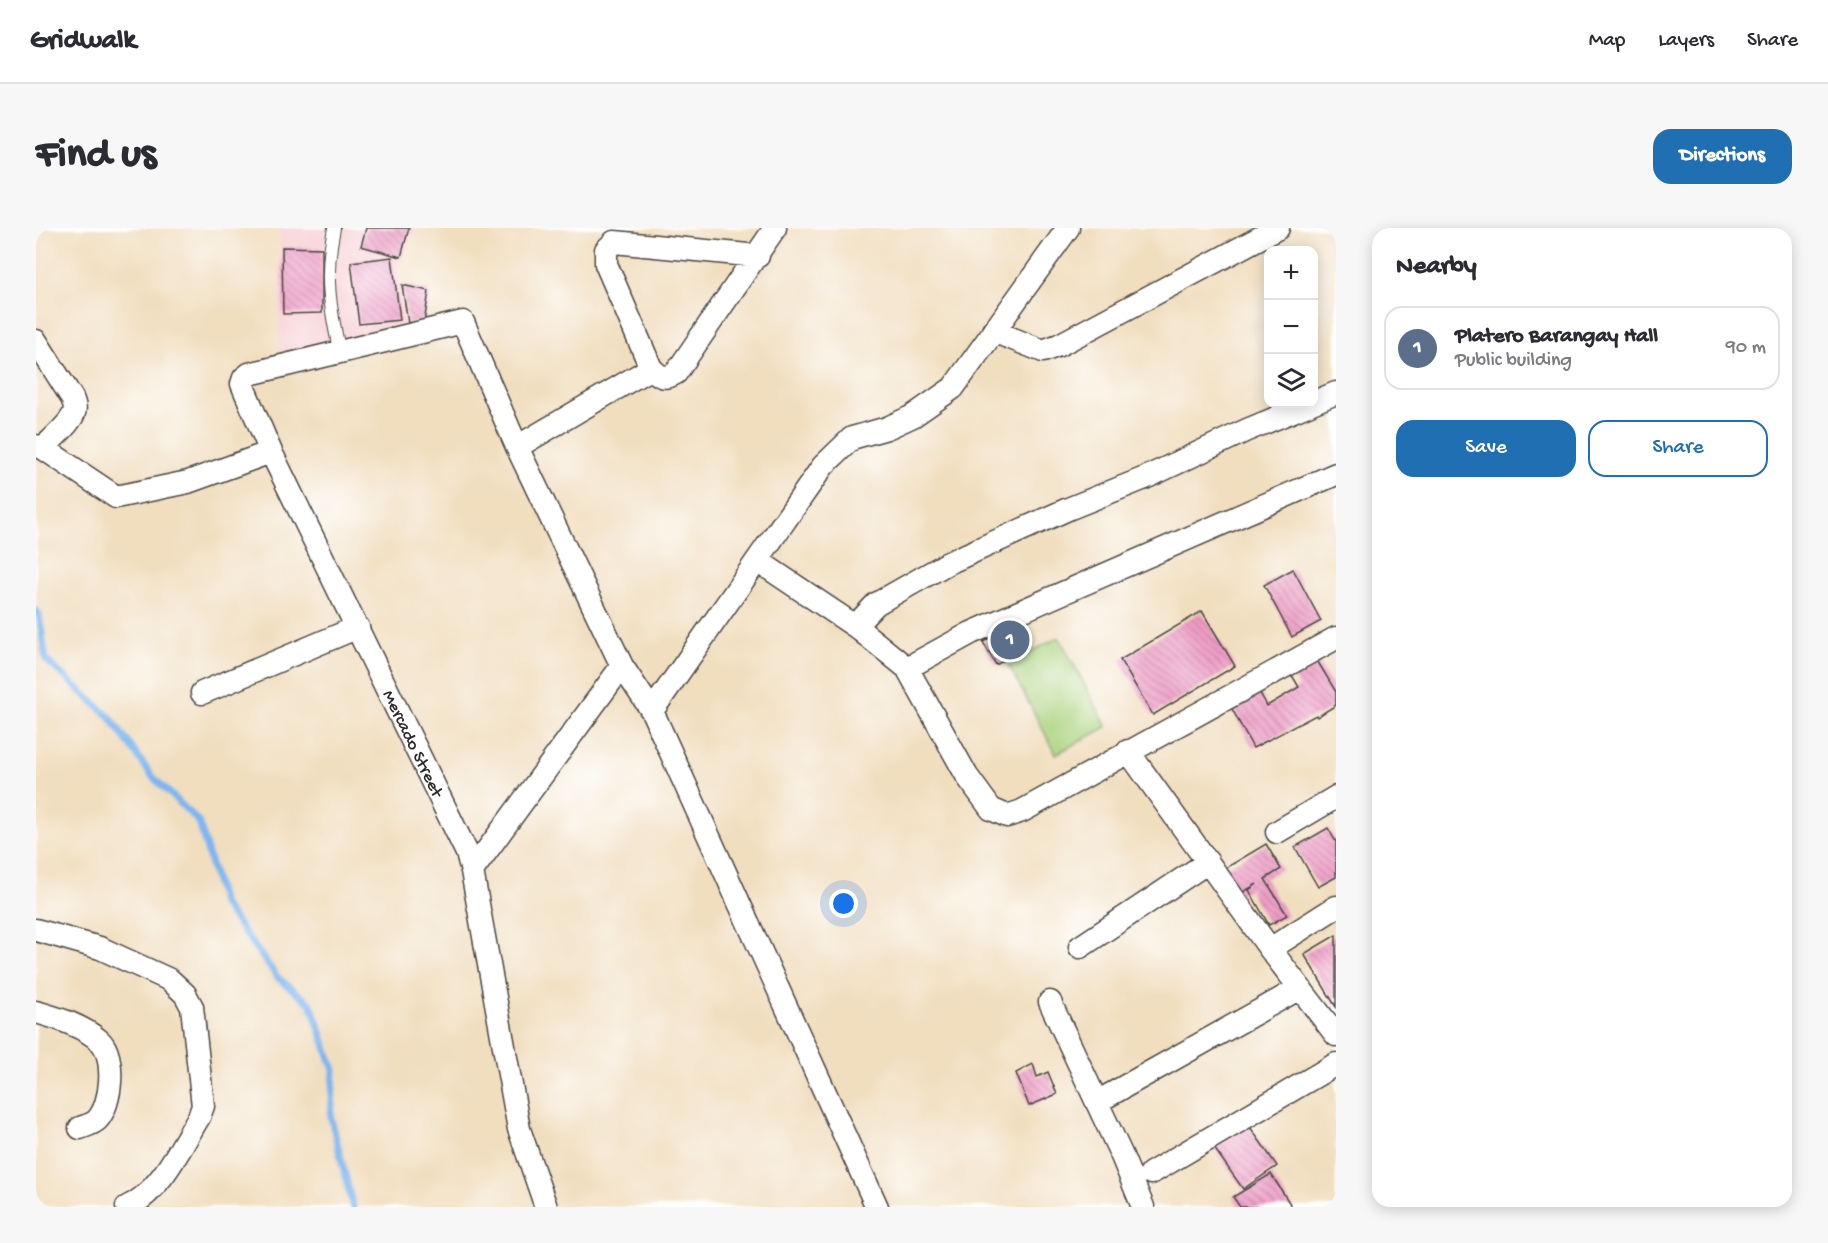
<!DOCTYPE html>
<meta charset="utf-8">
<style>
body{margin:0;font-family:"Gochi Hand",sans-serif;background:#f7f7f7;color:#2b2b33}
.controls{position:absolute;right:18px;top:18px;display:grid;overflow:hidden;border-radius:12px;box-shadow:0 3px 15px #0003}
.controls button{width:54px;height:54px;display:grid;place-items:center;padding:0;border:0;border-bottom:2px solid #e1e1e2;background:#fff;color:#2b2b33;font:30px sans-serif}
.you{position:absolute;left:808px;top:676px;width:21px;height:21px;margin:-15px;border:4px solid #fff;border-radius:50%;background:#1a73e8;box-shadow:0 0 0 9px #1a73e833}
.badge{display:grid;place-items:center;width:39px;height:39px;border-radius:50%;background:#1f6fb2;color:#fff;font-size:20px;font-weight:700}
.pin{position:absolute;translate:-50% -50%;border:3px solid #fff;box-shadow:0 2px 6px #0006}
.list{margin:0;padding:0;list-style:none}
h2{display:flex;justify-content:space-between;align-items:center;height:78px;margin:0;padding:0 24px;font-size:26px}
h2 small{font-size:20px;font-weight:400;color:#7c7c81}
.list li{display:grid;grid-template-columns:39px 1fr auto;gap:18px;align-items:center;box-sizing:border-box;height:84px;margin:0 12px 12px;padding:0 12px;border:2px solid #e1e1e2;border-radius:18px}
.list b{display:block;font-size:22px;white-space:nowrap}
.list p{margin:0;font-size:20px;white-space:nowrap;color:#7c7c81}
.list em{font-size:20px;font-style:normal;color:#7c7c81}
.actions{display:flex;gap:12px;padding:18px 24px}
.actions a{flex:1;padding:14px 0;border:2px solid #1f6fb2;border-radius:18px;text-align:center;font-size:21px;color:#1f6fb2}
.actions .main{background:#1f6fb2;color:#fff}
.icon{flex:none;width:33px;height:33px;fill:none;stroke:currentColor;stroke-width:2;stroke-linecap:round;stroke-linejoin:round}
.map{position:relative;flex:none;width:1300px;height:979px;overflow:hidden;border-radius:18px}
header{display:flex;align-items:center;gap:36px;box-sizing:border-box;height:84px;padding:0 30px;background:#fff;border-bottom:2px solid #e1e1e2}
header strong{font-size:28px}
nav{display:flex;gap:33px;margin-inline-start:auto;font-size:21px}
.intro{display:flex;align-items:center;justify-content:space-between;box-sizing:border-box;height:144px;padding:0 36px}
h1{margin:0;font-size:42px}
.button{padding:15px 27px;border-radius:18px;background:#1f6fb2;color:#fff;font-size:21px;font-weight:700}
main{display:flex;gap:36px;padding:0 36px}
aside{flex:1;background:#fff;border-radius:18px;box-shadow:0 3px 15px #0003}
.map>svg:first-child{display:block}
</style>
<header>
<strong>Gridwalk</strong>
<nav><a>Map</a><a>Layers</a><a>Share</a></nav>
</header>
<div class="intro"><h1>Find us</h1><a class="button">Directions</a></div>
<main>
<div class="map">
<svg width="1300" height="979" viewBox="0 0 1300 979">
<defs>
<pattern id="building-back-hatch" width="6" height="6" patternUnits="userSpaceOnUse" patternTransform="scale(1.5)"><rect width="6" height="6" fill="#ef9dc6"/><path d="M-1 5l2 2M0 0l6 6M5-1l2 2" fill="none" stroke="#c280a1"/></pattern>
</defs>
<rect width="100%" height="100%" fill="#fff"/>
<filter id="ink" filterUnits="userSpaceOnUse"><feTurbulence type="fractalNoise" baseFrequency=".0167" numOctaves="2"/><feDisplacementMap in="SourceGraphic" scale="12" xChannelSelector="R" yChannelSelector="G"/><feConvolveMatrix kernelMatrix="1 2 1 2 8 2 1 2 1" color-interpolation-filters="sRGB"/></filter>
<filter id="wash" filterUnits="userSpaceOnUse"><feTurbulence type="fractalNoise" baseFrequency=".008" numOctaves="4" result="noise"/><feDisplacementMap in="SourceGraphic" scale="24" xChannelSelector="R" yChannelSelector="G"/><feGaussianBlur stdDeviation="1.35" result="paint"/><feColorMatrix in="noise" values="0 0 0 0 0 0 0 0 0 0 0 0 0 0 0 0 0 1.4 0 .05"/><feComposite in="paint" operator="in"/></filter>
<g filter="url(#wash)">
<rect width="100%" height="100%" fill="#f1debf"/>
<!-- built -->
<path fill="#f7cfd3" d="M244,0H380L362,41L371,101L243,126Z"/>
<!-- grass -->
<path fill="#aad17b" stroke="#6a7e53" stroke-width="1.5" d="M1023,409L1071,499L1020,526L972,436Z"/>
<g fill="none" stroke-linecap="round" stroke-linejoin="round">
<!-- stream -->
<path stroke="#7eb6ee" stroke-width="7" d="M0,383L3,386L10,432L74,489L115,547L163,594L186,675L242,750L275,776L298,842L295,890L317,979"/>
</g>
<g id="blocks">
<!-- building -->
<path fill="url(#building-back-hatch)" d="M330,0H373L365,29L325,18Z
M246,19L286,20V85L247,86Z
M356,29L364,92L323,96L315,34Z
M366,57L393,63L388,95H372Z
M1257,341L1285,393L1256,409L1228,357Z
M1166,383L1199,438L1117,487L1084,432Z
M970,401L982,424L960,437L947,414Z
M1279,429L1300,464V477L1281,489L1280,487L1217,520L1195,479L1223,463L1231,478L1263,459L1254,444Z
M1292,600L1300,614V649L1282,659L1259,619Z
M1230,616L1245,641L1229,651L1251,687L1233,697L1213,662L1221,656L1204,666L1188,641Z
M1300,707V779L1268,726Z
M997,836L1001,849L1012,844L1021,866L993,878L980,845Z
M1212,896L1241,938L1207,961L1178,920Z
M1235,946L1256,979H1204L1197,969Z"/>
</g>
</g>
<g filter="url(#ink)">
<use href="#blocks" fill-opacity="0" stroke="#494641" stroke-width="1.5"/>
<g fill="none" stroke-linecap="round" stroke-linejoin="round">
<!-- service casing -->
<g stroke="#494641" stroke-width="14">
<path id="service" d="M298,0C288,48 294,79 304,126"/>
</g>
<!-- minor casing -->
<g stroke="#494641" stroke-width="25">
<path id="minor" d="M722,28L578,14L570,22V36L615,140C624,149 628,152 640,145L739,0
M957,103L1007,123L1023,117L1242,0
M0,113L36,170C38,175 40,180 38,185C34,196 15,212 7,220
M1278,174L1300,165
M0,218L7,220L80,269L152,254L235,224L431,625L436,643L483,901L510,979
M481,219L615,140
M235,224L206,156L208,150L213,146L427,94L481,219L586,438L616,483L841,979
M722,333L819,398L871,440L931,548L955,581L971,588L986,583L1300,410
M819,398L840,376L912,335L1032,281L1109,250L1211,202L1274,176
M871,440L935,405L1300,246
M166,465L322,399
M616,483L787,238L816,210L851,200L877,188L917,160L1032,0
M1092,523L1234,721L1300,807
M1241,604L1300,569
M436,643L586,438
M0,702L64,720L134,752L149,766L156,779L167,878L163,889C145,918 123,966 91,979
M1044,719L1172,634
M1234,721L1300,679
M1014,774L1086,928L1107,979
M0,784C22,790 47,798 64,813C80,828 76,877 61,892C57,896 49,898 44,900
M1061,874L1264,760
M1115,945L1300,836"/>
</g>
<!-- service -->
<use href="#service" stroke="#fff" stroke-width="12"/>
<!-- minor -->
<use href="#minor" stroke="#fff" stroke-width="22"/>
</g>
</g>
<g text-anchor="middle" stroke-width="4.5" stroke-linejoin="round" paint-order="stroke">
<!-- street labels -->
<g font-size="18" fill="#2b2b2b" stroke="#fff">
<text transform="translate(378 515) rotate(64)" y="6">Mercado Street</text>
</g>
</g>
</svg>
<div class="controls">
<button>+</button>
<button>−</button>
<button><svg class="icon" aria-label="layers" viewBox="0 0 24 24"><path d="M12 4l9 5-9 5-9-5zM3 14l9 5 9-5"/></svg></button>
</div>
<div class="you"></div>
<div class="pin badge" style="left:974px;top:412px;background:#5c6f8a">1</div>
</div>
<aside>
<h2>Nearby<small></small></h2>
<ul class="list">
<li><span class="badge" style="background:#5c6f8a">1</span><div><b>Platero Barangay Hall</b><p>Public building</p></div><em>90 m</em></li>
</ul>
<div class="actions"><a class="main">Save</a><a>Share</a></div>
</aside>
</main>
